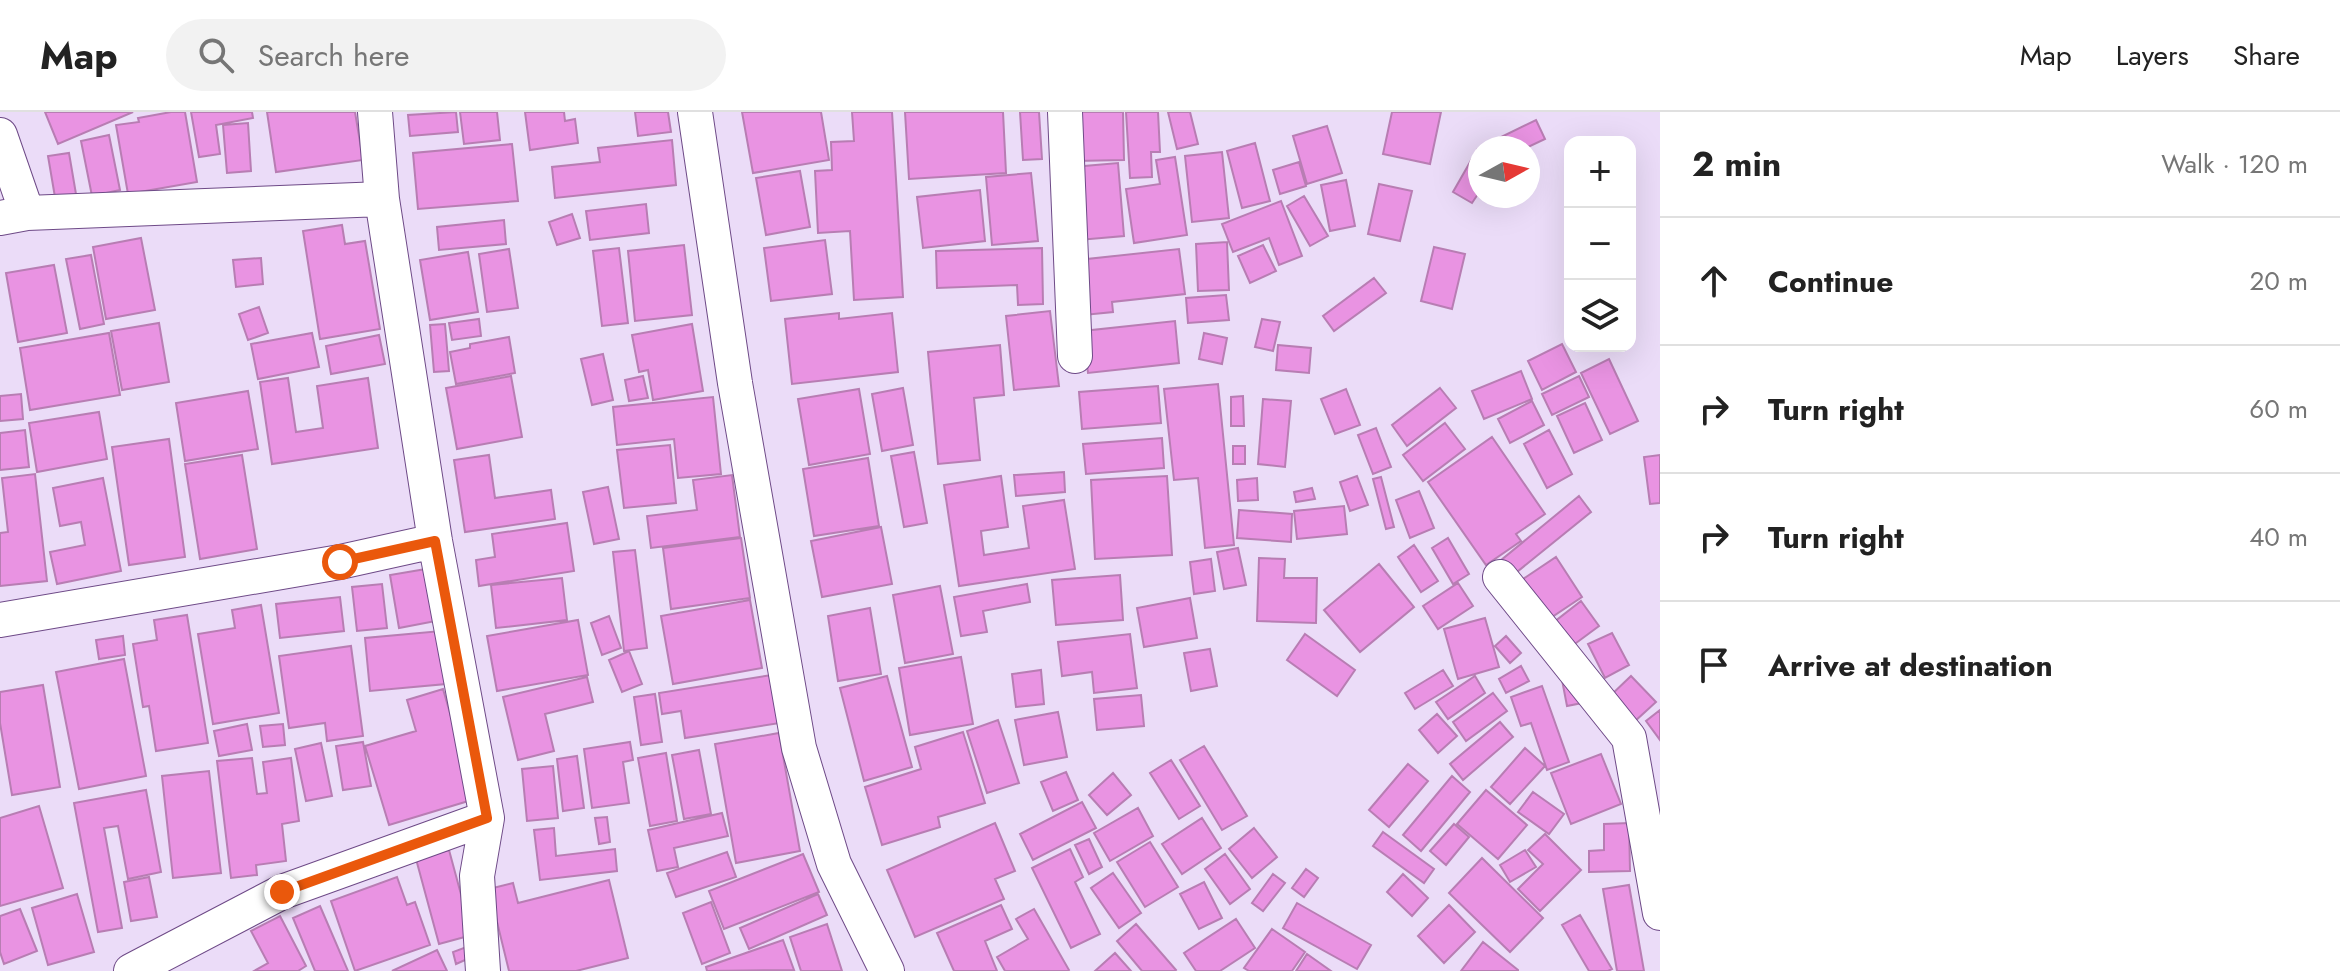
<!DOCTYPE html>
<meta charset="utf-8">
<style>
body{margin:0;font-family:Jost,sans-serif;background:#f2f2f2;color:#222}
.controls{position:absolute;right:24px;top:24px;display:grid;overflow:hidden;border-radius:16px;box-shadow:0 8px 32px #0002}
.controls button{width:72px;height:72px;display:grid;place-items:center;padding:0;border:0;border-bottom:2px solid #e0e0e0;background:#fff;color:#222;font:40px sans-serif}
.compass{position:absolute;left:1468px;top:24px;width:72px;height:72px;border-radius:50%;background:#fff;box-shadow:0 8px 32px #0002;rotate:82deg}
.stop{position:absolute;width:24px;height:24px;margin:-18px;border:6px solid #ea580c;border-radius:50%;background:#fff}
.stop.end{background:#ea580c;border-color:#fff;box-shadow:0 2px 8px #0008}
.list{margin:0;padding:0;list-style:none}
h2{display:flex;justify-content:space-between;align-items:center;height:104px;margin:0;padding:0 32px;font-size:34px}
h2 small{font-size:26px;font-weight:400;color:#767676}
.list li{display:grid;grid-template-columns:52px 1fr auto;gap:24px;align-items:center;box-sizing:border-box;height:128px;padding:0 32px;border-top:2px solid #e0e0e0}
.list b{display:block;font-size:30px;white-space:nowrap}
.list em{font-size:26px;font-style:normal;color:#767676}
.icon{flex:none;width:44px;height:44px;fill:none;stroke:currentColor;stroke-width:2;stroke-linecap:round;stroke-linejoin:round}
.map{position:relative;flex:none;width:1660px;height:859px;overflow:hidden}
header{display:flex;align-items:center;gap:48px;box-sizing:border-box;height:112px;padding:0 40px;background:#fff;border-bottom:2px solid #e0e0e0}
header strong{font-size:38px}
nav{display:flex;gap:44px;margin-inline-start:auto;font-size:28px}
.search{width:560px;height:72px;background:#f2f2f2;display:flex;align-items:center;gap:20px;box-sizing:border-box;padding:0 28px;border-radius:44px;color:#767676;font-size:30px}
main{display:flex}
aside{flex:1;background:#fff}
.map>svg:first-child{display:block}
</style>
<header>
<strong>Map</strong>
<div class="search"><svg class="icon" aria-label="search" viewBox="0 0 24 24"><circle cx="10" cy="10" r="6"/><path d="M15 15l6 6"/></svg>Search here</div>
<nav><a>Map</a><a>Layers</a><a>Share</a></nav>
</header>
<main>
<div class="map">
<svg width="1660" height="859" viewBox="0 0 1660 859">
<rect width="100%" height="100%" fill="#ebdcf8"/>
<!-- building -->
<path fill="#e993e2" stroke="#b87db3" stroke-width="2" d="M45,0H133L58,32Z
M171,0H185L197,70L128,82L116,13L139,10L138,6Z
M191,0H252L253,6L216,13L220,42L199,45Z
M267,0H355L363,48L276,60Z
M456,0L458,20L410,24L408,3Z
M460,0H497L500,28L464,32Z
M525,0H564L565,9L575,7L578,31L530,38Z
M635,0H668L671,20L638,24Z
M742,0H821L829,48L753,61Z
M852,0H892L903,185L854,188L850,119L818,121L815,59L832,58L831,30L854,29Z
M905,0H1003L1006,61L909,67Z
M1020,0H1039L1042,47L1023,48Z
M1074,0H1123L1124,48L1075,49Z
M1126,0H1158L1160,40H1151L1152,65L1130,66Z
M1168,0H1190L1198,32L1177,37Z
M1392,0H1441L1430,52L1383,42Z
M1536,8L1545,27L1526,36H1499L1495,28Z
M248,11L251,59L227,61L223,13Z
M1327,14L1342,61L1307,72L1293,24Z
M109,23L120,78L92,84L81,29Z
M672,28L676,73L555,86L552,55L600,50L598,36Z
M1255,31L1270,89L1242,96L1227,39Z
M512,32L518,89L418,97L413,41Z
M1477,38L1480,40V79L1472,91L1453,80Z
M1222,40L1229,106L1192,110L1185,44Z
M69,41L77,88L56,91L48,44Z
M1175,45L1187,123L1134,131L1126,77L1160,72L1156,48Z
M1299,50L1306,74L1280,82L1273,58Z
M1118,51L1124,124L1079,128L1073,55Z
M800,59L810,115L766,123L756,66Z
M1031,61L1038,129L992,133L986,65Z
M1346,68L1355,114L1330,119L1321,73Z
M1379,72L1412,79L1400,129L1368,122Z
M980,78L985,129L923,136L917,85Z
M1304,84L1328,124L1310,134L1287,94Z
M1281,89L1302,144L1279,153L1269,126L1233,140L1222,112Z
M646,92L649,121L590,128L586,99Z
M572,102L580,126L557,133L549,110Z
M504,108L506,132L439,138L437,115Z
M342,113L345,132L365,129L380,217L320,227L303,119Z
M141,126L155,198L106,207L93,135Z
M825,128L832,182L771,189L764,136Z
M1227,130L1229,178L1198,179L1196,132Z
M684,133L692,203L635,209L628,139Z
M1263,133L1276,159L1250,171L1238,144Z
M1434,135L1465,142L1452,197L1421,189Z
M619,136L628,211L602,214L593,139Z
M1042,136L1043,192L1018,193L1017,173L937,176L936,139Z
M509,137L518,196L487,200L479,142Z
M1179,137L1185,182L1112,190L1113,200L1084,203L1078,148Z
M468,140L478,200L430,208L420,148Z
M91,143L104,212L80,217L66,147Z
M261,146L263,172L236,175L233,148Z
M54,153L67,221L18,230L6,161Z
M1374,166L1386,181L1334,219L1323,204Z
M1226,183L1229,208L1188,211L1186,186Z
M259,195L268,221L248,228L239,202Z
M1050,199L1059,274L1014,278L1006,204Z
M839,201V207L892,201L898,260L792,272L785,207Z
M479,207L481,224L452,228L449,211Z
M1262,207L1280,210L1273,239L1255,235Z
M1175,209L1179,251L1088,261L1083,219Z
M159,211L169,270L122,278L111,219Z
M445,212L449,259L434,260L430,213Z
M692,212L703,279L653,288L648,258L639,260L632,223Z
M109,221L120,283L30,298L20,236Z
M312,221L319,255L258,267L251,232Z
M1204,221L1227,226L1222,252L1199,247Z
M379,223L385,252L331,262L326,234Z
M509,225L515,261L456,272L450,240L470,236V232Z
M1562,232L1576,260L1542,278L1528,249Z
M1000,233L1004,283L974,286L980,348L938,352L928,240Z
M1278,233L1311,236L1309,261L1276,258Z
M603,242L613,288L592,293L581,247Z
M1609,247L1638,309L1610,322L1581,261Z
M1521,259L1532,287L1484,307L1472,279Z
M511,264L522,325L457,337L446,276Z
M643,264L648,286L629,289L625,268Z
M1579,264L1589,285L1552,303L1542,282Z
M288,266L296,320L323,316L317,274L368,266L378,336L272,352L260,270Z
M1218,272L1234,433L1205,436L1198,366L1174,368L1164,277Z
M1158,274L1161,311L1082,317L1079,280Z
M903,276L913,333L882,339L872,282Z
M1440,276L1456,296L1407,334L1392,313Z
M859,277L870,342L809,353L798,287Z
M1346,277L1360,313L1335,322L1321,287Z
M248,279L258,337L185,349L176,291Z
M21,282L23,307L0,309V284Z
M1243,284L1244,314H1231V285Z
M713,285L721,362L678,366L674,327L617,333L613,295Z
M1263,287L1291,289L1285,355L1258,352Z
M1532,289L1544,313L1510,331L1498,307Z
M1585,291L1602,328L1574,341L1557,304Z
M99,300L107,347L37,360L29,311Z
M1445,311L1465,337L1423,369L1403,343Z
M1376,316L1391,355L1373,362L1358,323Z
M25,318L29,355L0,358V321Z
M1549,318L1572,362L1547,376L1524,332Z
M1492,325L1545,402L1516,422L1521,429L1486,453L1428,370Z
M1162,326L1164,356L1086,362L1083,332Z
M169,327L185,445L129,453L112,335Z
M670,333L676,391L624,396L617,338Z
M1233,334H1245V352H1233Z
M914,340L927,411L904,415L891,344Z
M242,343L257,437L200,447L185,352Z
M489,343L495,386L551,378L555,407L465,420L454,348Z
M1660,343V391L1650,392L1644,345Z
M868,346L879,414L814,424L803,357Z
M1064,360L1065,380L1016,384L1014,363Z
M35,362L47,469L0,474V421L8,420L2,366Z
M732,363L740,425L651,436L647,404L697,398L693,368Z
M1001,364L1008,415L981,419L984,443L1029,436L1023,394L1064,388L1075,457L959,474L944,373Z
M1167,364L1172,443L1095,447L1091,368Z
M1357,364L1368,393L1350,399L1340,370Z
M1381,365L1394,415L1386,417L1373,367Z
M103,366L121,459L57,472L50,440L85,433L81,410L60,414L53,376Z
M1257,366L1258,388L1238,389L1237,368Z
M608,375L619,427L594,432L583,380Z
M1312,376L1315,387L1296,390L1294,380Z
M1419,379L1434,416L1410,426L1396,388Z
M1579,384L1591,400L1512,464L1500,449Z
M1344,394L1347,422L1297,427L1294,399Z
M1239,398L1292,402L1291,430L1237,426Z
M567,411L574,459L479,474L476,448L495,445L492,422Z
M881,415L892,472L822,485L811,429Z
M741,426L750,486L671,497L663,436Z
M1448,426L1469,462L1453,472L1432,436Z
M1414,433L1438,469L1421,480L1398,445Z
M1238,436L1246,473L1224,477L1217,440Z
M635,438L647,536L624,539L613,440Z
M1556,445L1582,485L1543,511L1517,471Z
M1259,446L1285,447L1284,466H1317L1316,511L1257,509Z
M1211,447L1215,479L1194,482L1190,450Z
M1379,452L1414,495L1360,540L1324,498Z
M432,456L441,508L399,516L390,463Z
M1120,463L1123,508L1056,513L1052,468Z
M562,466L567,508L496,516L491,473Z
M1458,471L1473,494L1438,517L1423,494Z
M382,472L387,516L357,519L352,475Z
M1027,472L1030,490L983,499L987,520L961,524L954,485Z
M940,474L953,542L905,551L893,483Z
M340,485L344,519L280,526L276,492Z
M1190,486L1197,526L1144,535L1137,496Z
M750,488L762,556L673,572L661,504Z
M1581,489L1599,514L1568,537L1549,514Z
M261,493L279,601L213,612L198,522L235,516L232,498Z
M870,496L881,562L838,569L828,504Z
M187,503L208,631L156,639L149,594L143,595L133,532L157,528L154,508Z
M609,504L621,536L602,543L591,511Z
M1485,506L1499,555L1458,567L1444,517Z
M578,508L588,563L497,579L487,524Z
M441,519L446,572L370,579L365,526Z
M1612,521L1629,553L1605,566L1588,532Z
M1130,522L1137,576L1094,581L1092,560L1062,564L1058,530Z
M1305,522L1355,558L1337,584L1287,548Z
M123,524L125,543L99,547L96,528Z
M1506,524L1521,541L1510,551L1495,534Z
M351,534L363,624L327,629L325,611L289,616L279,544Z
M1210,537L1217,574L1191,579L1184,541Z
M629,539L642,572L622,580L609,548Z
M961,545L973,612L910,623L899,556Z
M124,547L146,664L79,677L56,560Z
M1558,547L1592,589L1567,594Z
M1521,554L1529,569L1506,581L1499,567Z
M1041,558L1044,592L1016,595L1012,562Z
M1443,558L1453,574L1415,597L1405,581Z
M772,563L780,611L685,626L681,599L662,602L659,581Z
M887,564L912,655L864,669L840,576Z
M1475,564L1485,581L1448,607L1436,590Z
M1631,564L1656,590L1634,610L1610,584Z
M587,565L593,590L545,602L554,639L518,648L503,585Z
M43,573L60,675L12,683L0,611V580Z
M1542,574L1569,650L1547,658L1531,611L1521,614L1511,585Z
M443,577L475,687L389,713L365,634L416,619L407,588Z
M1493,581L1507,599L1466,629L1453,610Z
M655,582L662,630L641,633L634,585Z
M1141,583L1144,614L1097,618L1094,587Z
M1660,598V628L1646,609Z
M1058,600L1067,645L1024,653L1015,608Z
M1437,602L1457,624L1438,641L1419,618Z
M998,608L1019,671L987,681L967,619Z
M1500,610L1513,625L1463,668L1450,652Z
M247,612L252,638L219,644L214,619Z
M283,612L285,633L263,635L260,614Z
M963,620L985,691L938,705L940,715L882,733L865,675L921,657L915,635Z
M779,621L800,739L736,751L715,632Z
M363,630L371,674L343,678L336,634Z
M630,630L633,648L623,650L629,691L592,696L584,637Z
M321,631L332,684L306,689L295,637Z
M1204,634L1247,704L1222,718L1180,648Z
M1525,636L1545,654L1510,692L1491,675Z
M699,638L711,702L684,707L672,643Z
M666,641L677,709L650,714L638,646Z
M1601,642L1621,692L1571,712L1551,661Z
M577,644L584,696L563,699L557,647Z
M252,646L257,682L267,681L263,650L291,646L299,709L282,712L286,749L256,753L257,763L231,766L217,649Z
M1171,648L1200,694L1179,707L1150,661Z
M1408,652L1428,669L1389,715L1369,698Z
M553,654L558,706L527,709L522,657Z
M209,659L221,761L173,766L162,664Z
M1066,660L1078,688L1053,699L1041,670Z
M1113,661L1131,683L1107,703L1089,683Z
M1452,664L1470,680L1421,739L1403,723Z
M146,678L161,760L128,767L118,714L104,716L122,816L98,820L74,691Z
M1486,678L1527,713L1498,747L1457,712Z
M1533,680L1564,702L1549,722L1518,700Z
M1082,690L1096,716L1033,748L1020,722Z
M39,694L63,776L0,794V706Z
M1138,696L1153,724L1110,749L1094,721Z
M722,701L728,724L674,736L678,755L657,759L648,718Z
M607,705L610,730L599,732L595,706Z
M1202,706L1221,736L1182,762L1162,732Z
M995,711L1015,759L995,767L1004,787L915,825L887,758Z
M1629,711L1630,759L1589,760V739L1604,738V712Z
M1454,712L1469,725L1446,753L1430,739Z
M554,716L556,744L615,737L617,759L540,768L534,718Z
M1254,716L1277,745L1252,766L1229,737Z
M1383,720L1434,757L1424,771L1373,734Z
M1545,722L1581,758L1540,799L1518,777L1543,752L1528,738Z
M1089,727L1102,755L1089,762L1075,733Z
M1150,730L1178,775L1145,795L1117,750Z
M1070,737L1083,765L1075,770L1100,822L1071,836L1032,756Z
M449,738L472,823L439,832L416,747Z
M1525,738L1536,755L1510,770L1500,753Z
M727,740L736,765L676,785L667,761Z
M803,742L819,780L724,817L709,779Z
M1225,742L1250,777L1230,792L1205,757Z
M1482,746L1543,806L1510,840L1449,781Z
M1306,757L1318,766L1304,785L1292,776Z
M1113,761L1141,801L1119,816L1091,776Z
M1273,762L1285,771L1263,799L1252,791Z
M1403,762L1428,786L1412,804L1387,780Z
M149,765L157,805L131,809L124,770Z
M397,765L407,793L415,790L430,833L355,859L331,789Z
M609,768L628,846L576,859H509L489,777L513,771L518,791Z
M1204,770L1222,806L1199,817L1180,782Z
M1629,773L1644,859H1617L1603,777Z
M77,782L94,840L48,853L32,796Z
M818,782L827,803L749,837L740,816Z
M711,790L730,841L702,852L683,801Z
M1297,791L1371,833L1357,857L1283,816Z
M1001,793L1012,817L985,829L997,859H954L937,821Z
M1449,793L1475,820L1444,851L1418,824Z
M320,794L348,859H315L293,806Z
M20,797L37,839L4,852L0,840V804Z
M1034,797L1069,858L1068,859H1005L997,845L1028,827L1016,807Z
M1580,803L1612,857L1608,859H1589L1562,813Z
M280,804L306,854L298,859H254L268,851L251,819Z
M1236,807L1255,836L1220,859H1196L1184,841Z
M827,812L842,859H801L790,825Z
M1136,812L1176,858L1175,859H1142L1117,829Z
M1272,817L1305,840L1292,859H1249L1244,856Z
M783,828L794,858L707,859L706,855Z
M1483,830L1518,858V859H1461Z
M469,834L472,845L456,852L453,840Z
M437,838L447,859H392Z
M1115,841L1131,859H1095Z
M1307,842L1331,859H1296Z"/>
<g fill="none" stroke-linecap="round" stroke-linejoin="round">
<!-- street casing -->
<g stroke="#6e4a87" stroke-width="36">
<path id="street" d="M375,0L382,87L435,429L487,706L477,764L483,859
M695,0L735,271L799,636L834,752L887,859
M1065,0L1075,244
M0,23L27,101
M0,106L27,101L382,87
M1500,465L1629,626L1660,801
M0,508L340,450L435,429
M131,859L282,780L487,706"/>
</g>
<!-- street -->
<use href="#street" stroke="#fff" stroke-width="34"/>
</g>
<g fill="none" stroke-linecap="round" stroke-linejoin="round">
<!-- route -->
<path stroke="#ea580c" stroke-width="10" d="M282,780L487,706L435,429L340,450"/>
</g>
</svg>
<div class="controls">
<button>+</button>
<button>−</button>
<button><svg class="icon" aria-label="layers" viewBox="0 0 24 24"><path d="M12 4l9 5-9 5-9-5zM3 14l9 5 9-5"/></svg></button>
</div>
<svg class="compass" viewBox="-18 -18 36 36"><path d="M0-13l5 13h-10z" fill="#e53935"/><path d="M0 13l5-13h-10z" fill="#767676"/></svg>
<div class="stop" style="left:340px;top:450px"></div>
<div class="stop end" style="left:282px;top:780px"></div>
</div>
<aside>
<h2>2 min<small>Walk · 120 m</small></h2>
<ul class="list">
<li><svg class="icon" aria-label="ahead" viewBox="0 0 24 24"><path d="M12 20V5M6 11l6-6 6 6"/></svg><div><b>Continue</b></div><em>20 m</em></li>
<li><svg class="icon" aria-label="right" viewBox="0 0 24 24"><path d="M7 20v-9h11M14 6l5 5-5 5"/></svg><div><b>Turn right</b></div><em>60 m</em></li>
<li><svg class="icon" aria-label="right" viewBox="0 0 24 24"><path d="M7 20v-9h11M14 6l5 5-5 5"/></svg><div><b>Turn right</b></div><em>40 m</em></li>
<li><svg class="icon" aria-label="arrive" viewBox="0 0 24 24"><path d="M6 21V4h12l-3 4 3 4H6"/></svg><div><b>Arrive at destination</b></div></li>
</ul>
</aside>
</main>
